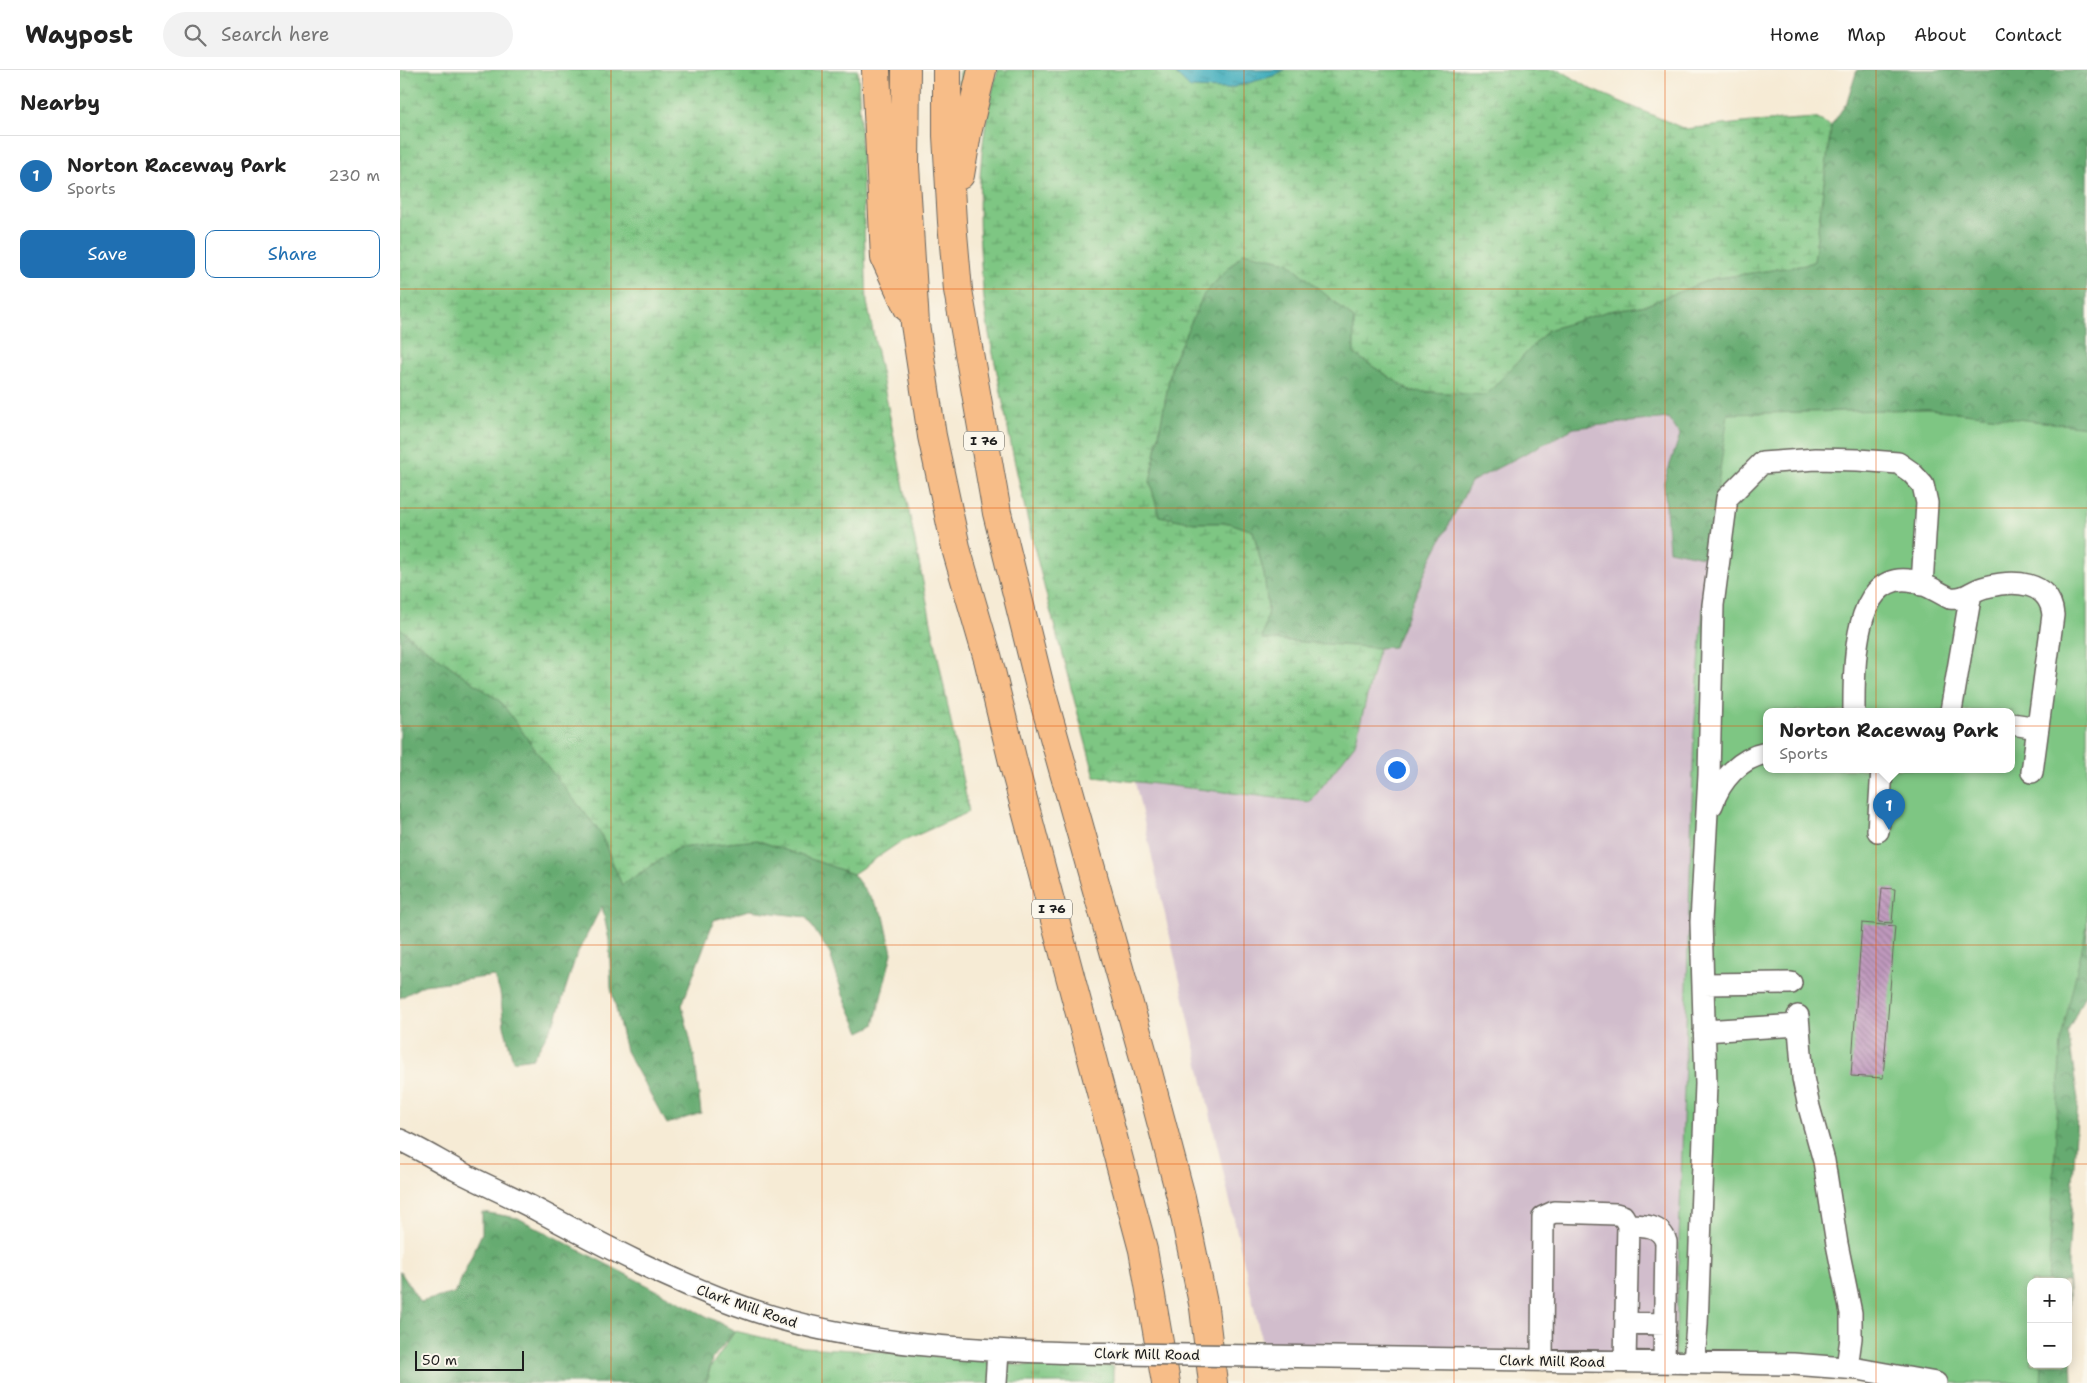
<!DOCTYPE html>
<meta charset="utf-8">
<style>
body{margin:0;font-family:"Shantell Sans",sans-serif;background:#f2f2f2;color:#222}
.controls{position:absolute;right:15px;bottom:15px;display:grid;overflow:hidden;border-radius:10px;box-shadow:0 2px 12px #0003}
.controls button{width:45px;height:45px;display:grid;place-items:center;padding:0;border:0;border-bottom:1px solid #e0e0e0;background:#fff;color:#222;font:25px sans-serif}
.scale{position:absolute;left:15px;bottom:12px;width:109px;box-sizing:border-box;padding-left:5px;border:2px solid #1c1c1c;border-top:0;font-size:14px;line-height:18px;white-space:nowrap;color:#1c1c1c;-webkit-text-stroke:4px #fbf7ec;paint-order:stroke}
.you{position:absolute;left:996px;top:699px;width:18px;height:18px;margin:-12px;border:4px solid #fff;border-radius:50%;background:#1a73e8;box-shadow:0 0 0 8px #1a73e833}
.badge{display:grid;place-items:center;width:32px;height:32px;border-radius:50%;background:#1f6fb2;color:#fff;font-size:16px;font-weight:700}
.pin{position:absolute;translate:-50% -41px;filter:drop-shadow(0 1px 2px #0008)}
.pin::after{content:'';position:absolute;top:26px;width:18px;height:15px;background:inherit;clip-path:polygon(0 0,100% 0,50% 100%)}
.popup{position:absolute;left:1363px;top:638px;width:252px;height:65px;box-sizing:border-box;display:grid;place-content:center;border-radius:10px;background:#fff;filter:drop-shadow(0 1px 4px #0005);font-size:16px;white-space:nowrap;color:#767676}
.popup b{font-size:19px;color:#222}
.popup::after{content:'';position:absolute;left:50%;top:100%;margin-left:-10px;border:10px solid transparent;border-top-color:#fff}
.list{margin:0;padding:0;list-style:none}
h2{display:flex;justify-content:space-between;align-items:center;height:65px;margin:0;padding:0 20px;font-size:21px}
h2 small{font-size:16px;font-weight:400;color:#767676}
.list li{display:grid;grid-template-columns:32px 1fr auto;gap:15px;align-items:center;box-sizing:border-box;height:80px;padding:0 20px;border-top:1px solid #e0e0e0}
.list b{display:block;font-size:19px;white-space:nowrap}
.list p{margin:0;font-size:16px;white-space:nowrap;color:#767676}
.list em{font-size:16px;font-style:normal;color:#767676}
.actions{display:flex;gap:10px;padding:15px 20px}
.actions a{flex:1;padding:11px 0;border:1px solid #1f6fb2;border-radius:10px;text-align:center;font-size:18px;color:#1f6fb2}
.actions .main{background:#1f6fb2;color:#fff}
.icon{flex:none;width:28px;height:28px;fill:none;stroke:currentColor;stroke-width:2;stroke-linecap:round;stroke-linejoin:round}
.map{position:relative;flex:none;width:1687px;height:1313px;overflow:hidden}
header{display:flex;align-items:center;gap:30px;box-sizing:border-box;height:70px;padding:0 25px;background:#fff;border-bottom:1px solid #e0e0e0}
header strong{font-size:24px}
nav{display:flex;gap:28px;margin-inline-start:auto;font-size:18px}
.search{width:350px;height:45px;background:#f2f2f2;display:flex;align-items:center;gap:12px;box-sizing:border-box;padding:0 18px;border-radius:28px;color:#767676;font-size:19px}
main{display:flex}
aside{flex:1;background:#fff}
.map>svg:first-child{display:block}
</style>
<header>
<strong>Waypost</strong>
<div class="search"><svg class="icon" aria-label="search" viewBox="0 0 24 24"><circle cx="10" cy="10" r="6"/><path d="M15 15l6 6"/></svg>Search here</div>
<nav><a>Home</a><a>Map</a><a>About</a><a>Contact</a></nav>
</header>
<main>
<aside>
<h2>Nearby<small></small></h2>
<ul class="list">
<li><span class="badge">1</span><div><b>Norton Raceway Park</b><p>Sports</p></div><em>230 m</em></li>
</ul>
<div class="actions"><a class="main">Save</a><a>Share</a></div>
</aside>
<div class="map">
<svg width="1687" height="1313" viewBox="0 0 1687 1313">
<defs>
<pattern id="grass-tufts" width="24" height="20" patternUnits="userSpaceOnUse" patternTransform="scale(1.25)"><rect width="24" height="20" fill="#7ec683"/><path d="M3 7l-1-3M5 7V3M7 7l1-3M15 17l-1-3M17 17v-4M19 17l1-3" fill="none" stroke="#66a06a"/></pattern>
<pattern id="forest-crowns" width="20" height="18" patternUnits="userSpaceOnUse" patternTransform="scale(1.25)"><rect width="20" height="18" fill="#66ab71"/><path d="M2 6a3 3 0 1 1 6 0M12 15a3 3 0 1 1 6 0" fill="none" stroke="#538a5c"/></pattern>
<pattern id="wetland-marsh" width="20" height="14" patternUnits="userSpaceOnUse" patternTransform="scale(1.25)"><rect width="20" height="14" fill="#7ec683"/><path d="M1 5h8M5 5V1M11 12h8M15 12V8" fill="none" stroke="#66a06a"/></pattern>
<pattern id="water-ripples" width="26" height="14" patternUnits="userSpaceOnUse" patternTransform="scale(1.25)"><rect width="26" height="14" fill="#3dacbb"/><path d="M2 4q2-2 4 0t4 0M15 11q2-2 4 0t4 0" fill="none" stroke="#328b97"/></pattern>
<pattern id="building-back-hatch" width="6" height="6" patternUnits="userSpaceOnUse" patternTransform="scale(1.25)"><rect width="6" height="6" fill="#bf99bd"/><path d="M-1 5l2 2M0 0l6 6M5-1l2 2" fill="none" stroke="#9a7c99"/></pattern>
</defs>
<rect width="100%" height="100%" fill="#fbf7ec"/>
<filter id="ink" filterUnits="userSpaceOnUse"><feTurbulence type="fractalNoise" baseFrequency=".02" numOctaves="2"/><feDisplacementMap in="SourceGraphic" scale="10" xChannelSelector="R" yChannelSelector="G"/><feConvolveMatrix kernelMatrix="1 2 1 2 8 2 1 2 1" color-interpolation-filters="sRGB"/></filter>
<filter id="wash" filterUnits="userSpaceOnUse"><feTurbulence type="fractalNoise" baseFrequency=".0096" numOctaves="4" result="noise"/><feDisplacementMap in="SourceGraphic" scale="20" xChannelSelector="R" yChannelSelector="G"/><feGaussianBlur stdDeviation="1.12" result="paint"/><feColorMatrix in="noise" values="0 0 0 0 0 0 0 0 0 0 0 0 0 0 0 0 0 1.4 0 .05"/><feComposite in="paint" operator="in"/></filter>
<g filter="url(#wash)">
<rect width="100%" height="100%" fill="#f6ebd5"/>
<!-- industrial -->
<path fill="#d1bdcc" d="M1268,348L1280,365L1264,412L1269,480L1308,488L1294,664L1285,990L1275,1292L865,1286L735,712L817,721L955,674L979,578L994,577L1029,493L1071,412L1174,358Z"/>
<!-- grass -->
<path fill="url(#grass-tufts)" stroke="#4d7150" d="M560,0H575L559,41Z
M335,1261L403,1277L519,1284L617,1295L713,1296V1313H306L310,1298Z"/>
<!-- forest -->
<path fill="url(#forest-crowns)" stroke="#416446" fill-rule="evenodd" d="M1457,0H1687V357L1528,339L1329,344L1308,488L1269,480L1264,412L1280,365L1268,348L1174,358L1071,412L1029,493L994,577L979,578L862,569L868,540L864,504L853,461L829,453H794L759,446L750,412L772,293L804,224L844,182L888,192L954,249V284L1011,321L1086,325L1148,260L1208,241L1246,235L1311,209L1405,195L1414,191L1431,56L1447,32Z
M0,558L16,572L101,632L148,697L200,762L222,815L278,778L357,770L453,804L484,846L492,883L474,955L460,962L443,925L430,884L406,847L349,840L314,850L282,935L295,990L301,1043L267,1054L226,981L211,918L209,870L202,836L176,886L156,949L133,988L113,991L104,956L100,922L94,906L24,915L0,928Z
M1687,787V920L1668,961L1678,1030L1668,1193L1672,1313H1579ZM1631,1212H1668V1294H1631Z
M82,1142L118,1148L335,1261L312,1289L306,1313H0V1201L20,1232L55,1223L82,1163Z"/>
<!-- wetland -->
<path fill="url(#wetland-marsh)" stroke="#4d7150" d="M0,0H458L467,232L569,742L497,774L453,804L357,770L278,778L222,815L200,762L148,697L101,632L16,572L0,558Z
M598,0H1160L1191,19L1285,59L1352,52L1416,48L1431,56L1414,191L1405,195L1311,209L1246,235L1208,241L1148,260L1086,325L1011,321L954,284V249L888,192L844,182L804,224L772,293L750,412L759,446L794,453H829L853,461L864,504L868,540L862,569L979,578L955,674L910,732L695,707C661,580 624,452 601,322C595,291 587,260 584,229C576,152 576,74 598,0Z"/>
<!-- pitch -->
<path fill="#7ec683" stroke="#4d7150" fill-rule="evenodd" d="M1528,339L1687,357V856L1661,969L1648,1212H1631V1294H1642L1641,1313H1536L1275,1292L1285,990L1294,664L1306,499L1328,344ZM1366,641H1612V699H1366Z"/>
<!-- water -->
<path fill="url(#water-ripples)" stroke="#2c646c" d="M772,0H884L873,6L827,19L790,18Z"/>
<g id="blocks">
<!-- building -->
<path fill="url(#building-back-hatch)" d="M1482,818L1495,819L1492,853L1479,852Z
M1462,853L1495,856L1483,1008L1451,1006Z"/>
</g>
</g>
<g filter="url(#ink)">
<use href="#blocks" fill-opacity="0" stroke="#68645d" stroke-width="1"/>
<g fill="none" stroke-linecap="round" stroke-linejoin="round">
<!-- minor casing -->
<g stroke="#68645d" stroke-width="24">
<path id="minor" d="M1454,641C1454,606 1451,504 1508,510C1522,511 1537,522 1550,528C1567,530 1571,520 1586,517C1613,510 1650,510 1653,545L1632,702
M1551,641L1571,523
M1612,654L1638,658
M1312,735C1320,710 1340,688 1366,683
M1478,761L1482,699
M1303,914L1391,913
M1398,946L1403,1008L1409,1037L1424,1091L1437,1174L1451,1243V1268L1447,1298
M1304,961L1398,955
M0,1070C20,1079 39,1091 58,1101C85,1115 114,1127 141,1142C204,1176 268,1209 335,1234C459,1280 592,1281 722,1284
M1228,1155C1244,1155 1261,1155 1266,1172L1264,1292
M1226,1253L1265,1254
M859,1286L1393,1294L1458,1299L1536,1313
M1142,1291L1143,1147L1154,1142L1216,1144L1223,1146L1228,1155L1225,1292
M1294,1292L1297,1255L1306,1014L1301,852L1309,705L1313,535L1327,428L1362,393L1416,389L1458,390L1498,393L1511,402L1523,415L1527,433L1522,515
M596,1313L598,1281"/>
</g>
<!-- highway casing -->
<g stroke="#68645d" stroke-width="30">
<path id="highway" d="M476,0L485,188L508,238
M506,0L505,96L515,254L532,366L557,482L588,589L613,692L743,1180L766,1313
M547,0V66L552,152L558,220L597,443L640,617L745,991L781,1127L804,1238L813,1313
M560,105L567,63L582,0"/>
</g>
<!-- minor -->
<use href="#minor" stroke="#fff" stroke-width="21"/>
<!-- highway -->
<use href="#highway" stroke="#f7bd88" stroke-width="28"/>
<!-- minor-bridge casing -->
<g stroke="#68645d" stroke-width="24" stroke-linecap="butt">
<path id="minor-bridge" d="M722,1284L859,1286"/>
</g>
<!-- minor-bridge -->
<use href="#minor-bridge" stroke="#fff" stroke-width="21"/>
</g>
</g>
<!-- grid -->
<path fill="none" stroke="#e8590c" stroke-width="1" stroke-opacity="0.55" d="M211,0V1313M422,0V1313M633,0V1313M844,0V1313M1054,0V1313M1265,0V1313M1476,0V1313M0,219H1687M0,438H1687M0,656H1687M0,875H1687M0,1094H1687"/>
<g text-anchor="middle" stroke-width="4" stroke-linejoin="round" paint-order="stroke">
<!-- shield labels -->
<g fill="#fbf7ec" stroke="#5f5e5a" stroke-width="1">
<rect x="564" y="361.5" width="40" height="19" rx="4"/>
<rect x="632" y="829.5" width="40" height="19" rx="4"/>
</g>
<g font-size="12" font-weight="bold" fill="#1c1c1c">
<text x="584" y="375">I 76</text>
<text x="652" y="843">I 76</text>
</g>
<!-- street labels -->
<g font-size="14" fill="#1c1c1c" stroke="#fbf7ec">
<text transform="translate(347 1236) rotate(19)" y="5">Clark Mill Road</text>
<text transform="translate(747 1284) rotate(1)" y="5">Clark Mill Road</text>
<text transform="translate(1152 1291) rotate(1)" y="5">Clark Mill Road</text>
</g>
</g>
</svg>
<div class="controls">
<button>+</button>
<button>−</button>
</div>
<div class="scale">50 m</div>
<div class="you"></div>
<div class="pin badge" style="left:1489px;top:760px">1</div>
<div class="popup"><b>Norton Raceway Park</b>Sports</div>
</div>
</main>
